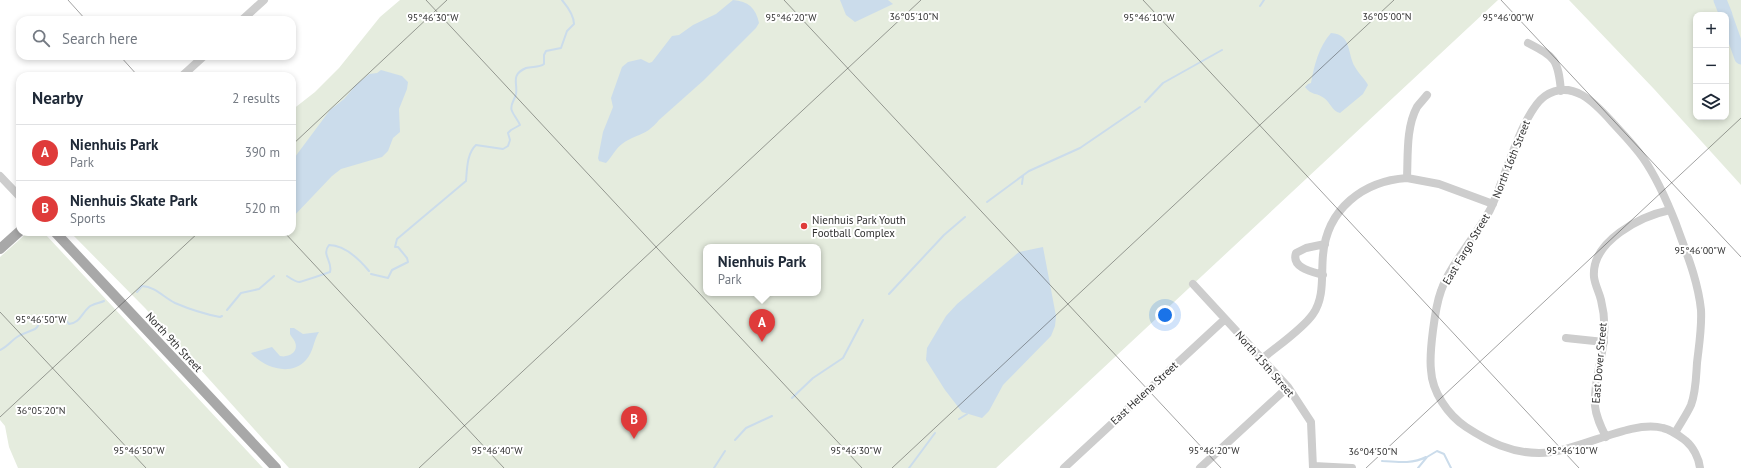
<!DOCTYPE html>
<meta charset="utf-8">
<style>
body{margin:0;font-family:"PT Sans",sans-serif;background:#f6f6f7;color:#1f2937}
.controls{position:absolute;right:12px;top:12px;display:grid;overflow:hidden;border-radius:8px;box-shadow:0 2px 6px #0003}
.controls button{width:36px;height:36px;display:grid;place-items:center;padding:0;border:0;border-bottom:1px solid #e0e1e3;background:#fff;color:#1f2937;font:20px sans-serif}
.you{position:absolute;left:1165px;top:315px;width:14px;height:14px;margin:-10px;border:3px solid #fff;border-radius:50%;background:#1a73e8;box-shadow:0 0 0 6px #1a73e833}
.badge{display:grid;place-items:center;width:26px;height:26px;border-radius:50%;background:#df3b3a;color:#fff;font-size:13px;font-weight:700}
.pin{position:absolute;translate:-50% -33px;filter:drop-shadow(0 1px 2px #0008)}
.pin::after{content:'';position:absolute;top:21px;width:14px;height:12px;background:inherit;clip-path:polygon(0 0,100% 0,50% 100%)}
.popup{position:absolute;left:703px;top:244px;width:118px;height:52px;box-sizing:border-box;display:grid;place-content:center;border-radius:8px;background:#fff;filter:drop-shadow(0 1px 3px #0005);font-size:13px;white-space:nowrap;color:#747a83}
.popup b{font-size:15px;color:#1f2937}
.popup::after{content:'';position:absolute;left:50%;top:100%;margin-left:-8px;border:8px solid transparent;border-top-color:#fff}
.list{margin:0;padding:0;list-style:none}
h2{display:flex;justify-content:space-between;align-items:center;height:52px;margin:0;padding:0 16px;font-size:17px}
h2 small{font-size:13px;font-weight:400;color:#747a83}
.list li{display:grid;grid-template-columns:26px 1fr auto;gap:12px;align-items:center;box-sizing:border-box;height:56px;padding:0 16px;border-top:1px solid #e0e1e3}
.list b{display:block;font-size:15px;white-space:nowrap}
.list p{margin:0;font-size:13px;white-space:nowrap;color:#747a83}
.list em{font-size:13px;font-style:normal;color:#747a83}
.icon{flex:none;width:22px;height:22px;fill:none;stroke:currentColor;stroke-width:2;stroke-linecap:round;stroke-linejoin:round}
.map{position:relative;flex:none;width:1741px;height:468px;overflow:hidden}
.search{position:absolute;background:#fff;box-shadow:0 2px 6px #0003;left:16px;top:16px;width:280px;height:44px;display:flex;align-items:center;gap:10px;box-sizing:border-box;padding:0 14px;border-radius:12px;color:#747a83;font-size:15px}
.panel{position:absolute;background:#fff;box-shadow:0 2px 6px #0003;left:16px;top:72px;width:280px;height:164px;border-radius:12px}
.map>svg:first-child{display:block}
</style>
<div class="map">
<svg width="1741" height="468" viewBox="0 0 1741 468">
<rect width="100%" height="100%" fill="#fff"/>
<!-- green -->
<path fill="#e5ecde" fill-rule="evenodd" d="M400,0H1498L996,468H289L145,308L70,232H292V110L315,92L339,68L380,17ZM706,247H818V293H706Z
M1569,0H1741V185L1654,89ZM1696,15H1726V117H1696Z
M28,232H42L46,235L263,468H18L9,447L5,426L0,420V257Z"/>
<!-- water -->
<path fill="#cbdceb" d="M733,0C748,1 756,8 759,23L756,28L704,80L659,120C645,137 637,133 622,144C615,149 612,157 606,163L599,161L598,158L603,132L613,107L611,98L622,67L628,62L641,59L649,63L652,62L672,36L679,35L693,25L716,14Z
M840,0H888L893,4L855,22L846,15Z
M1331,33C1352,34 1347,54 1355,67C1359,74 1365,79 1368,85L1363,94L1340,113C1332,111 1330,102 1324,98C1316,92 1312,96 1305,87L1308,84L1311,83C1314,66 1319,46 1331,33Z
M381,70L402,76L408,82L407,89L399,109L400,132L393,138L388,151L382,157L341,169L332,176L292,218V161L330,110L344,99L356,85L369,74L377,73Z
M1043,247L1056,316L1055,326L1051,336L1003,385L989,411L982,418L962,412L945,390L926,360L927,348L946,316L957,304L1019,252Z
M290,328H294L303,334L319,332C313,341 314,351 306,360C291,377 264,368 251,353L272,347L280,356C289,358 299,352 295,342C294,339 291,337 290,334Z"/>
<g fill="none" stroke-linecap="round" stroke-linejoin="round">
<!-- stream -->
<path stroke="#cbdceb" stroke-width="2" d="M1260,6L1264,0
M1741,58V59
M1145,102L1163,83L1222,50
M1022,184L1023,176
M987,202L1029,171L1080,148L1140,107
M371,274L388,278L392,270L408,262L407,258L398,247H395L397,239L466,181C467,169 467,153 476,145L503,149L508,146L510,140L508,133L511,130L520,125C518,120 514,116 512,111C509,105 515,100 516,94C518,83 510,75 526,68C532,66 539,68 544,64V55L546,51L561,48L567,31L574,24C574,16 567,6 562,0
M287,276C290,278 295,282 299,282C301,282 327,273 330,272C333,261 321,255 329,245C345,245 359,259 369,271
M137,292L142,286C156,287 163,297 175,303C189,309 204,314 220,317L222,316
M889,294L944,235L965,217
M227,310L241,293L259,289L274,276
M0,350C7,347 11,341 17,337C23,333 29,332 35,329C39,327 39,322 42,319C50,311 64,315 69,324C80,323 81,314 89,307C92,304 100,303 104,301
M792,398L813,378L843,358L863,320
M959,419L967,414
M735,440L746,428L772,416
M1382,461C1397,462 1413,464 1426,457
M714,468L725,451
M909,468L935,433
M1418,468L1427,457L1437,451L1444,454L1451,468"/>
<!-- river -->
<path stroke="#cbdceb" stroke-width="13" d="M1720,0L1726,15
M1726,16L1741,58"/>
<!-- minor -->
<path stroke="#cdcdcd" stroke-width="8" d="M242,20L264,0
M1528,43C1555,57 1558,59 1561,91
M182,76L204,56
M0,176L20,197
M1407,178L1439,184L1493,204
M1323,275C1313,272 1291,268 1296,253L1306,248L1325,244
M1193,284L1288,387L1311,422L1313,468
M1566,338L1604,342
M1262,359C1276,347 1303,329 1313,314C1325,297 1321,274 1323,255C1327,209 1363,181 1407,178C1408,156 1406,127 1417,107C1420,103 1424,99 1427,95
M1675,433C1680,424 1687,414 1691,405C1696,392 1696,377 1697,363C1699,345 1702,328 1701,310C1698,280 1686,252 1676,224C1667,201 1657,178 1643,158C1634,145 1622,133 1612,122C1595,103 1572,78 1545,96C1522,112 1504,182 1490,210C1476,236 1450,265 1441,291C1435,307 1429,353 1431,370C1432,392 1448,415 1466,427C1489,442 1511,453 1539,453C1577,453 1630,419 1663,428C1672,430 1678,435 1686,441C1693,447 1699,458 1700,468
M1606,437C1601,427 1596,417 1595,406C1593,383 1603,359 1604,336C1605,325 1604,312 1601,300C1599,292 1595,285 1594,277C1591,241 1641,216 1670,210
M1314,466L1352,468
M1064,468L1225,319
M1200,468L1288,387"/>
<!-- major -->
<path stroke="#a8a8a8" stroke-width="10" d="M55,232L276,468
M0,249L20,231"/>
</g>
<!-- ticks -->
<path fill="none" stroke="#303030" stroke-width="1" stroke-opacity="0.45" d="M68,0L86,20M426,0L862,468M784,0L1221,468M1143,0L1579,468M1501,0L1741,257M120,56L138,76M292,145L447,0M284,232L504,468M0,312L146,468M0,417L199,232M419,468L921,0M892,468L1394,0M1366,468L1741,118"/>
<!-- markers -->
<circle fill="#df3b3a" stroke="#fff" stroke-width="1.5" cx="804" cy="226" r="4"/>
<g text-anchor="middle" stroke-width="4" stroke-linejoin="round" paint-order="stroke">
<!-- street labels -->
<g font-size="11" fill="#303030" stroke="#fff">
<text transform="translate(1511 159) rotate(-68)" y="4">North 16th Street</text>
<text transform="translate(1466 249) rotate(-59)" y="4">East Fargo Street</text>
<text transform="translate(174 342) rotate(47)" y="4">North 9th Street</text>
<text transform="translate(1599 363) rotate(-85)" y="4">East Dover Street</text>
<text transform="translate(1265 364) rotate(49)" y="4">North 15th Street</text>
<text transform="translate(1144 393) rotate(-43)" y="4">East Helena Street</text>
</g>
<!-- poi labels -->
<g font-size="11" fill="#303030" stroke="#fff" text-anchor="start">
<text x="812" y="224">Nienhuis Park Youth<tspan x="812" dy="13">Football Complex</tspan></text>
</g>
</g>
<g font-size="10" text-anchor="middle" fill="#303030" stroke="#fff" stroke-width="4" stroke-linejoin="round" paint-order="stroke">
<text x="914" y="20">36°05'10"N</text>
<text x="1387" y="20">36°05'00"N</text>
<text x="433" y="21">95°46'30"W</text>
<text x="791" y="21">95°46'20"W</text>
<text x="1149" y="21">95°46'10"W</text>
<text x="1508" y="21">95°46'00"W</text>
<text x="1700" y="254">95°46'00"W</text>
<text x="41" y="323">95°46'50"W</text>
<text x="41" y="414">36°05'20"N</text>
<text x="139" y="454">95°46'50"W</text>
<text x="497" y="454">95°46'40"W</text>
<text x="856" y="454">95°46'30"W</text>
<text x="1214" y="454">95°46'20"W</text>
<text x="1572" y="454">95°46'10"W</text>
<text x="1373" y="455">36°04'50"N</text>
</g>
</svg>
<div class="controls">
<button>+</button>
<button>−</button>
<button><svg class="icon" aria-label="layers" viewBox="0 0 24 24"><path d="M12 4l9 5-9 5-9-5zM3 14l9 5 9-5"/></svg></button>
</div>
<div class="you"></div>
<div class="pin badge" style="left:762px;top:342px">A</div>
<div class="popup"><b>Nienhuis Park</b>Park</div>
<div class="pin badge" style="left:634px;top:439px">B</div>
<div class="search"><svg class="icon" aria-label="search" viewBox="0 0 24 24"><circle cx="10" cy="10" r="6"/><path d="M15 15l6 6"/></svg>Search here</div>
<section class="panel">
<h2>Nearby<small>2 results</small></h2>
<ul class="list">
<li><span class="badge">A</span><div><b>Nienhuis Park</b><p>Park</p></div><em>390 m</em></li>
<li><span class="badge">B</span><div><b>Nienhuis Skate Park</b><p>Sports</p></div><em>520 m</em></li>
</ul>
</section>
</div>
